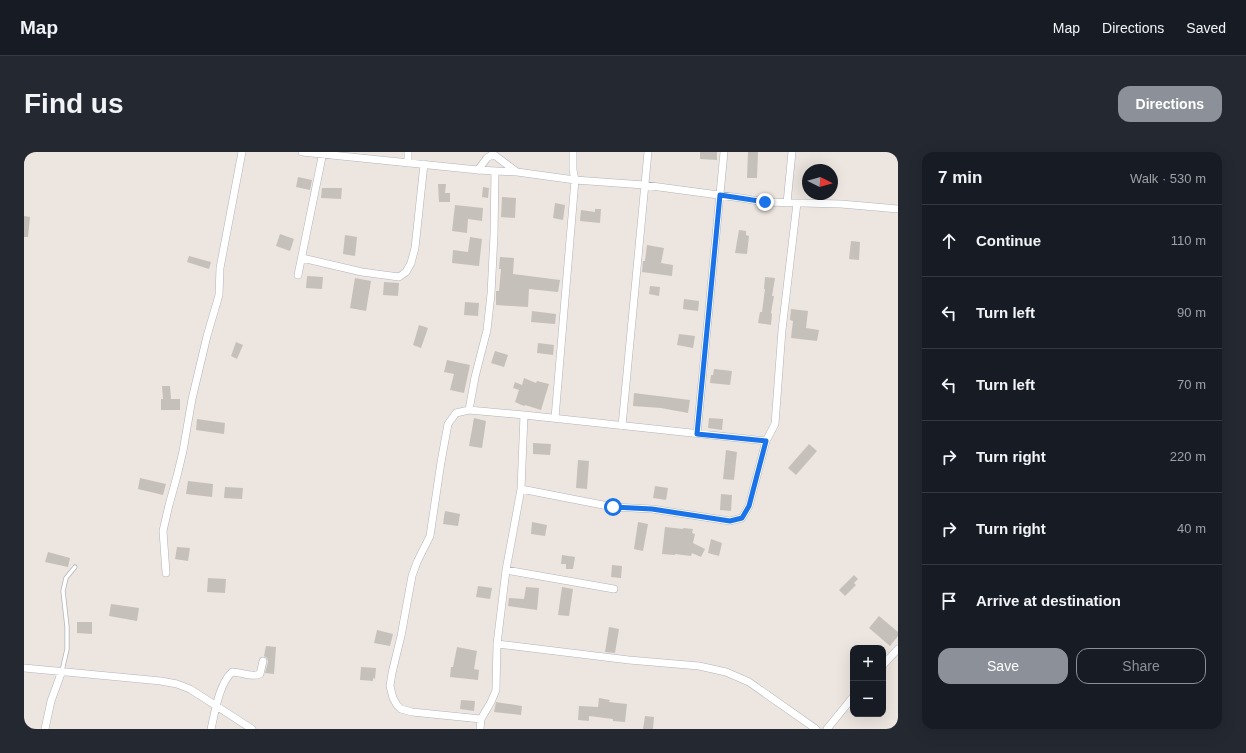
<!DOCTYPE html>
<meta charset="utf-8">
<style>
body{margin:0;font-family:Helvetica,sans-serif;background:#242831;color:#f1f3f6}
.controls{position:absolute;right:12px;bottom:12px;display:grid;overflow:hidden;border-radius:8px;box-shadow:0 4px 16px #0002}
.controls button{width:36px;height:36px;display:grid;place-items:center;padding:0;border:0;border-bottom:1px solid #363941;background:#171b24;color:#f1f3f6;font:20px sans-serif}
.compass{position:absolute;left:778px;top:12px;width:36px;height:36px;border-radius:50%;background:#171b24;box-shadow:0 4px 16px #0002;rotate:95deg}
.stop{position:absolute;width:12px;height:12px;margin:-9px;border:3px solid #1a73e8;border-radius:50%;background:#fff}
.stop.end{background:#1a73e8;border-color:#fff;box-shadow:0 1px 4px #0008}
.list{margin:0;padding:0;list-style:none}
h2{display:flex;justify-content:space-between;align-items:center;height:52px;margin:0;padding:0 16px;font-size:17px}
h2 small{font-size:13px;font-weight:400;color:#9ea1a6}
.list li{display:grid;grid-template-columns:26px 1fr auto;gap:12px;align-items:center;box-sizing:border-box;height:72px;padding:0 16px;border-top:1px solid #363941}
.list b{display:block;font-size:15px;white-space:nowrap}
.list em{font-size:13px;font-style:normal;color:#9ea1a6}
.actions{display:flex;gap:8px;padding:12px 16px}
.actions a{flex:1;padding:9px 0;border:1px solid #8c9099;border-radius:12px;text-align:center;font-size:14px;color:#8c9099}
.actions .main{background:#8c9099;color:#fff}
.icon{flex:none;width:22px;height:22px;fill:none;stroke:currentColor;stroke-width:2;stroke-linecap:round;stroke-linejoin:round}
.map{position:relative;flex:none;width:874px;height:577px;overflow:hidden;border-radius:12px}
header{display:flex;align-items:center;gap:24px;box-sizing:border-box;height:56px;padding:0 20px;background:#171b24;border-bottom:1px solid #363941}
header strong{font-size:19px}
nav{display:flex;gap:22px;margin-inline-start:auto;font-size:14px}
.intro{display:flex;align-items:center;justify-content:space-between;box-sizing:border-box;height:96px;padding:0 24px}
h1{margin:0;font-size:28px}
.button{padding:10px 18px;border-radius:12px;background:#8c9099;color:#fff;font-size:14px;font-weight:700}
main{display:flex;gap:24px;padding:0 24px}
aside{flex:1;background:#171b24;border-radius:12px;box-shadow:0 4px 16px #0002}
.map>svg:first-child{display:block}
</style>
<header>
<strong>Map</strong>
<nav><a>Map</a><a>Directions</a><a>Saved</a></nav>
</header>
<div class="intro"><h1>Find us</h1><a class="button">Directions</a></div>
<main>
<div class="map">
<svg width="874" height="577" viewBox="0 0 874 577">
<rect width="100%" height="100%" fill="#ede5df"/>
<!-- building -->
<path fill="#c6c0ba" d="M676,0H693V8L676,7Z
M724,0H734L733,26H723Z
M274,25L288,28L286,38L272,35Z
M414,32H422L421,41H426V50H415Z
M459,35L465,36L464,46L458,45Z
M298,36H318L317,47L297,46Z
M478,45L492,46L491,66L477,65Z
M531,51L541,53L539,68L529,66Z
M431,53L459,56L458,69L444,67L443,81L428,79Z
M571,57H577L576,71L556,69L557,58L571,60Z
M0,64L6,65L4,85H0Z
M715,78L722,79V83L725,84L723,102L711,101Z
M256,82L270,87L266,99L252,94Z
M321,83L333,85L331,104L319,102Z
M446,85L458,87L455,114L428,111L429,98L444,100Z
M827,89L836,90L835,108L825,107Z
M623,93L640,96L637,111L649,113L648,124L618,120L619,109H621Z
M165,104L187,110L185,117L163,110Z
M476,105L490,106L489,122L536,128L534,140L505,137L504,155L472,153V139H475L477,117H475Z
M283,124L299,125L298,137L282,136Z
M741,125L751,126L748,144H750L747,161L748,162L747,173L734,171L736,160H738L741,137H740Z
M331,126L347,129L342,159L326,156Z
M360,130L375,131L374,144L359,143Z
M626,134L636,135L635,144L625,142Z
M660,147L675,149L674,159L659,157Z
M441,150L455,151L454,164L440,163Z
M767,157L784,159L782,176L795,178L793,189L767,186L769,169L766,168Z
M508,159L532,162L531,172L507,170Z
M395,173L404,176L397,196L389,193Z
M655,182L671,184L669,196L653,193Z
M212,190L219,193L213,207L207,204Z
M514,191L530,193L529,203L513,201Z
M471,199L484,203L480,215L467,211Z
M423,208L446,213L440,241L426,238L430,222L420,220Z
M690,217L708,219L706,233L686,231L687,223H689Z
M500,226L512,231L513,229L525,232L517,258L501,253L500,254L491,250L495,238L489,236L491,230L498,233Z
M138,234H146L147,247H156V258H137V247H139Z
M610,241L666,248L664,261L637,256L609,254Z
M450,266L462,269L458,296L445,294Z
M685,266L699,267L698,278L684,276Z
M173,267L201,271L200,282L172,278Z
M509,291L527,292L526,303L509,302Z
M785,292L793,299L772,323L764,316Z
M702,298L713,300L710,328L699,327Z
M554,308L565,309L563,337L552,336Z
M116,326L142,332L139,343L114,337Z
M164,329L189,332L188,345L162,342Z
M631,334L644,336L642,348L629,346Z
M201,335L219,336L218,347L200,346Z
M697,342L708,343L707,359L696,358Z
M421,359L436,362L434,374L419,372Z
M508,370L523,373L521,384L507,382Z
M614,370L624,372L619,399L610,397Z
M641,375L659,377V376L669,377L668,381L671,382L669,391L681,397L677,405L668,401L667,404L651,402V403L638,402Z
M687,387L698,391L695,404L684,401Z
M153,395L166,396L164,409L151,407Z
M24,400L46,406L44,415L21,410Z
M538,403L551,405L549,417H542V412H537Z
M588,413L598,414L597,426L587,425Z
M830,423L834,427L830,431L832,433L821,444L815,438Z
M184,426L202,427L201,441L183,440Z
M454,434L468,436L466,447L452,445Z
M502,435L515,436L513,458L484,454L485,446L500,447Z
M538,435L549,437L545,464L534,463Z
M87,452L115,456L113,469L85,464Z
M855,464L874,480V484L866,494L845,476Z
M53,470H68V482L53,481Z
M585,475L595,477L591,501L581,500Z
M353,478L369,482L366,494L350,491Z
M242,494L252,495L250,522L241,521L244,510L243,506L240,504Z
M433,495L453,499L450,517L455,518L454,528L426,525L427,515H429Z
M337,515L352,516L351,527L349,526V529L336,528Z
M575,546L586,548L585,550L603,552L601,570L589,569V567L565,564V569L554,568L555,554L574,555Z
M437,548L451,549L450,559L436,557Z
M472,550L498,554L497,563L470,560Z
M621,564L630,565L629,577H619Z"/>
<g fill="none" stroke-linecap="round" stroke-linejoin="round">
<!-- service casing -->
<g stroke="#afb4bc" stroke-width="5">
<path id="service" d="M38,519L43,497V475L39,439L42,426L51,415"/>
</g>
<!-- minor casing -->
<g stroke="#afb4bc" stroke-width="8">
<path id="minor" d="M278,0L454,18L493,20
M469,0V2L493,20L551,28L620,33L717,46L741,50L817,52L874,57
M384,10V0
M454,18L463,6L469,2
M471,19L470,83L467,142L463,178L451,225L445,258L500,263L497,337L589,355L628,357L706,369L718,366L725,354L742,289L751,272L758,178L773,51
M763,51L768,0
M278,106L338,120L375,125L382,120L387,111L391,96L400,12
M274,123L299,0
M445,258L432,261L424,272L417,310L406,384L393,410L388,424L377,484L368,521L366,534L369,546L373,553L377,557L388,560L457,567L467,550L472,538L473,492
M500,263L742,289
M531,266L551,28L549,18V0
M598,274L624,0
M673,282L700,0
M497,337L482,418L473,492L605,508L675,514L702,520L725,530L792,577
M482,418L590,437
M142,421L139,379L145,353L153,324L159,299L168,247L183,184L195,143L196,116L218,0
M859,513L874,497
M0,516L137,529L153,532L166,537L228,577
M21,577L27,549L38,519
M187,577C191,560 195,532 208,520C217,520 228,526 236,522L239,509
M456,577L457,567
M803,577L829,545"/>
</g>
<!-- service -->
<use href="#service" stroke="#fff" stroke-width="3.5"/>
<!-- minor -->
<use href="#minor" stroke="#fff" stroke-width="7"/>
</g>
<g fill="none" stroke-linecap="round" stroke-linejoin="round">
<!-- route -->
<path stroke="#1a73e8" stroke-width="5" d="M589,355L628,357L706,369L718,366L725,354L742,289L673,282L696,43L741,50"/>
</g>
</svg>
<div class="controls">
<button>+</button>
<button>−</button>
</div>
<svg class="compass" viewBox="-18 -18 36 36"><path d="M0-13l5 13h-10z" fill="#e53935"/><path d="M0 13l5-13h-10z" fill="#9ea1a6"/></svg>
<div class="stop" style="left:589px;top:355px"></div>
<div class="stop end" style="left:741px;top:50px"></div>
</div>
<aside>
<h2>7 min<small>Walk · 530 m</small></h2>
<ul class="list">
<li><svg class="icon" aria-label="ahead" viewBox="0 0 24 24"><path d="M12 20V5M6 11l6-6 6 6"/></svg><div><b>Continue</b></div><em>110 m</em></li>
<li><svg class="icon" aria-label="left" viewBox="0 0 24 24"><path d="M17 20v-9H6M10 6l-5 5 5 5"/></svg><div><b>Turn left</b></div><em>90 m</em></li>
<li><svg class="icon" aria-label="left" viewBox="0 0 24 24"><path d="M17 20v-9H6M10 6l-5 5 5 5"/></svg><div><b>Turn left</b></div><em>70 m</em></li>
<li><svg class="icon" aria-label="right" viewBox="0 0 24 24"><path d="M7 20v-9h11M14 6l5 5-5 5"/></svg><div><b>Turn right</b></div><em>220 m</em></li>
<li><svg class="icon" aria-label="right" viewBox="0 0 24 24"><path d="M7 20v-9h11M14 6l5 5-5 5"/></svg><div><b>Turn right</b></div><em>40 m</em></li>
<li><svg class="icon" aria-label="arrive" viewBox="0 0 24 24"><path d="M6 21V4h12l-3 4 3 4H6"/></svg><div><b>Arrive at destination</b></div></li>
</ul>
<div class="actions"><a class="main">Save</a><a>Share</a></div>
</aside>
</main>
